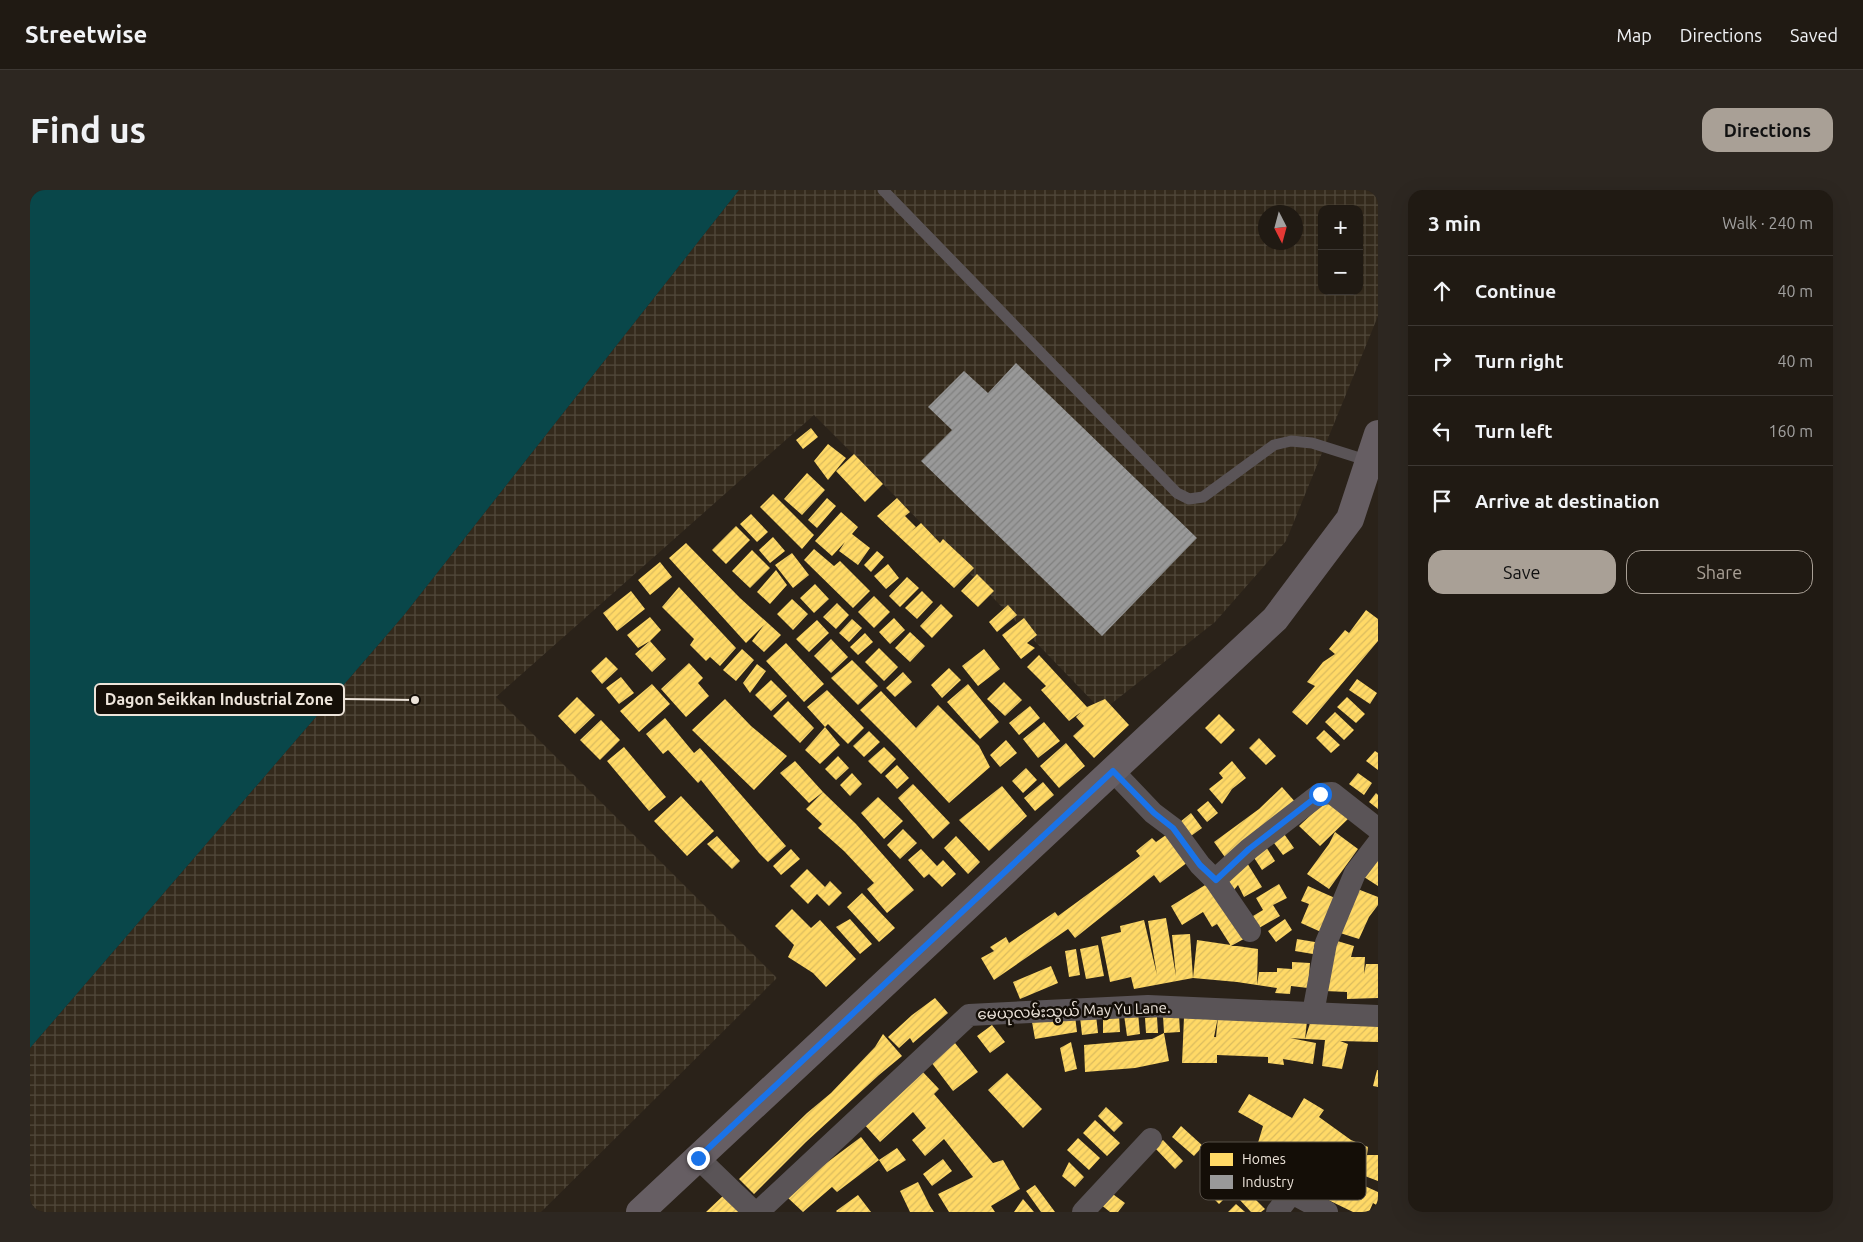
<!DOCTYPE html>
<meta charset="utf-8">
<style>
body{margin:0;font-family:Ubuntu,"Noto Sans Myanmar",sans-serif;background:#2d2721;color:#f1f3f6}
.controls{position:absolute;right:15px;top:15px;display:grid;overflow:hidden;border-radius:10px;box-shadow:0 5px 20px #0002}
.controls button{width:45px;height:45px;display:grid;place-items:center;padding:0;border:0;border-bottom:1px solid #3d3833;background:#201a13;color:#f1f3f6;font:25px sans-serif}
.compass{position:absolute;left:1228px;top:15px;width:45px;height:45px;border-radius:50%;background:#201a13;box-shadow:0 5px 20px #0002;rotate:174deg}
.stop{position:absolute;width:15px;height:15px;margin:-11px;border:4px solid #1a73e8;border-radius:50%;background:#fff}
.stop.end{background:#1a73e8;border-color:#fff;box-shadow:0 1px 5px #0008}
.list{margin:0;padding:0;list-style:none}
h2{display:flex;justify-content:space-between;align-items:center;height:65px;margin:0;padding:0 20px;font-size:21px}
h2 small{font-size:16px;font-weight:400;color:#a2a1a0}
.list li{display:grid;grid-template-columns:32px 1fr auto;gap:15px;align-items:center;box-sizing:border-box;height:70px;padding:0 20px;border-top:1px solid #3d3833}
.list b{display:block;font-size:19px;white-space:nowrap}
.list em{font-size:16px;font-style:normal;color:#a2a1a0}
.actions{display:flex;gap:10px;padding:15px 20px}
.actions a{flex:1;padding:11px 0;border:1px solid #a9a096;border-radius:15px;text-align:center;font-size:18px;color:#a9a096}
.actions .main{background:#a9a096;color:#111}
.icon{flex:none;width:28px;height:28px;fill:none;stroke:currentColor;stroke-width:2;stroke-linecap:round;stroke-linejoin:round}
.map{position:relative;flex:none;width:1348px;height:1022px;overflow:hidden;border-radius:15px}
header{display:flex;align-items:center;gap:30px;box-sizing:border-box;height:70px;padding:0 25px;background:#201a13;border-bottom:1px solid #3d3833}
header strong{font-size:24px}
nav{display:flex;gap:28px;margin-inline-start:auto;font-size:18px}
.intro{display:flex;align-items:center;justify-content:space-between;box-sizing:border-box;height:120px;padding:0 30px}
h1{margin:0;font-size:35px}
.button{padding:12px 22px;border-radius:15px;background:#a9a096;color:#111;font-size:18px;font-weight:700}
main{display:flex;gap:30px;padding:0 30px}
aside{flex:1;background:#201a13;border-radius:15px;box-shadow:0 5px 20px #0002}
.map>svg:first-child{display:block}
</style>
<header>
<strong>Streetwise</strong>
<nav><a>Map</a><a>Directions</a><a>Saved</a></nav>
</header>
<div class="intro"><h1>Find us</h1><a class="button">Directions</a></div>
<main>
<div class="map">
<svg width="1348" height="1022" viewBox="0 0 1348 1022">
<defs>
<pattern id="industrial-grid" width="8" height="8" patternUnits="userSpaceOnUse" patternTransform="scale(1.25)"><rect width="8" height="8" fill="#342a1c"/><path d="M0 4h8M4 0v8" fill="none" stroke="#52493c"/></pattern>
<pattern id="homes-hatch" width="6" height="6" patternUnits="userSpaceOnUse" patternTransform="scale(1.25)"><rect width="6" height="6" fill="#ffd966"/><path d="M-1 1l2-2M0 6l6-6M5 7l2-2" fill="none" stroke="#dabb5f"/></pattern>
<pattern id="industry-hatch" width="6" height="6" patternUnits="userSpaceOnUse" patternTransform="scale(1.25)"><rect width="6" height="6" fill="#999"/><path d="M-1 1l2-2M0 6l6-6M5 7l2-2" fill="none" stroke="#80807f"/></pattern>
</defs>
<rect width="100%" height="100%" fill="#2a2219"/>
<!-- industrial -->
<path fill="url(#industrial-grid)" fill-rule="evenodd" d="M709,0H1348V126L1256,351L1185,432L1072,521L867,308L784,225L466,507L747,788L511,1022H0V858L374,425ZM1292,19H1329V101H1292ZM1236,22H1266V52H1236Z"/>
<!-- water -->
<path fill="#09474a" d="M0,0H709L374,425L0,858Z"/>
<!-- homes -->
<path fill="url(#homes-hatch)" d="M781,238L788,247L773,259L766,250Z
M798,254L816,268L798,290L784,271Z
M824,264L853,294L835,312L806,281Z
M777,283L795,300L772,325L754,309Z
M743,304L784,345L772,359L730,317Z
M797,308L806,316L787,338L778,330Z
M867,308L880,322L875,326L886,337L882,341L891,333L910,353L913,349L944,378L924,398L847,326Z
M811,322L828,337L822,344L840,358L828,375L809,361L815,352L802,366L785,351Z
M721,324L738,342L727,352L710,334Z
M706,336L720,350L696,374L682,360Z
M743,347L755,361L740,373L729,360Z
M656,353L710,408L751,445L734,462L722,451L734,435L716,453L639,368Z
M784,359L804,376L810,371L840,401L823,418L774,370Z
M722,360L740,378L720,398L702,381Z
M847,361L854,367L841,382L834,375Z
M762,363L779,385L763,398L745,375Z
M630,372L642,387L620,405L608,390Z
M858,374L869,388L856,399L844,386Z
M746,380L757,395L740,414L727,402Z
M947,384L964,401L948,417L931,401Z
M877,387L889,398L870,417L859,406Z
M785,394L799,409L784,423L770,408Z
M649,397L706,458L690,476L680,467L676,471L660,455L664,449L632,417Z
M601,401L615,419L587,441L573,423Z
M892,401L903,412L887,429L875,418Z
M844,406L860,422L844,438L828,422Z
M762,409L778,424L763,440L747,424Z
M807,413L819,425L806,439L793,427Z
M911,414L923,426L902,448L890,436Z
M978,415L987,425L967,442L959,432Z
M1336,420L1348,429V451L1277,535L1262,522L1285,496L1277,492L1293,472L1305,464L1299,459L1315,440L1319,443Z
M620,427L631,440L620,451L608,458L597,445Z
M864,428L875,440L860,454L849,442Z
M994,428L1007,445L997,453L1005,458L991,469L972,445Z
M822,429L832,438L819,452L809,443Z
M787,430L799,443L779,462L766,449Z
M880,442L895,456L880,472L865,458Z
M835,443L843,452L828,465L820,457Z
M801,449L818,467L801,483L784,466Z
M620,451L636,469L622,482L605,464Z
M756,453L794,494L774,512L736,471Z
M849,458L868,477L854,491L835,472Z
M712,459L724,470L706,491L693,480Z
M954,459L970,479L948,496L932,476Z
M1009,465L1057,517L1075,509L1099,535L1064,568L1043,546L1054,536L1046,527L1051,522L1039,531L1011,500L1016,496L997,477Z
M576,467L588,479L572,494L561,481Z
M822,470L848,496L828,515L801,488Z
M659,473L673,488L668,493L679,506L656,527L631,499Z
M727,474L736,481L720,503L713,493Z
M919,478L931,490L912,508L901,495Z
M873,482L882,492L865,507L856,498Z
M591,487L604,503L589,514L576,498Z
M1327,489L1347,503L1340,514L1319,500Z
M741,490L757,506L741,521L725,505Z
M974,492L992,510L975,526L957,509Z
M622,494L640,514L609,542L590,521Z
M938,494L969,532L950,549L917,512Z
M797,500L834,538L818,554L798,534L795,537L810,555L790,574L775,560L795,537L777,517Z
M851,501L886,538L908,515L949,556L960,577L919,613L867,557L830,520Z
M547,507L565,525L545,544L528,526Z
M1317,507L1335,524L1326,533L1307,517Z
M695,509L721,536L757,566L724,600L662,540Z
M758,511L784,538L770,553L743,526Z
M1000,516L1010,528L989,545L979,533Z
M1305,522L1324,540L1314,550L1295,532Z
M1189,524L1205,540L1191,554L1175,538Z
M635,528L664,563L670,558L756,656L738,672L729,663L671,590L668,593L638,560L633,564L616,544Z
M571,530L590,550L570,570L550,550Z
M1014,532L1030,551L1008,568L993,549Z
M1294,540L1310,555L1301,563L1286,548Z
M839,541L850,552L834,567L823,556Z
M1229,548L1246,566L1236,575L1219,558Z
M976,550L987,563L970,577L960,565Z
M1036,553L1055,576L1029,598L1010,576Z
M594,557L636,607L619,621L577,571Z
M854,557L866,569L851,584L838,571Z
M1345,561L1348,563V580L1336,571Z
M808,566L819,578L806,590L795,579Z
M765,571L793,602L779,613L750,583Z
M1202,571L1216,588L1202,599L1192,614L1179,599L1193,588L1189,583Z
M867,575L879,588L867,599L855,586Z
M996,578L1007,590L993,603L982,591Z
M822,583L832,594L820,606L810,595Z
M1328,583L1342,593L1334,605L1319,594Z
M1013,592L1024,605L1005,621L994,608Z
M883,594L920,633L903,649L868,608Z
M972,596L997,626L959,661L929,630Z
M1252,597L1267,614L1197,670L1184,652L1229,619Z
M793,602L826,634L884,700L857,723L837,699L844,693L814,661L788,638L792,634L776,619Z
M1346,603L1348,605V619L1339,612Z
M651,606L684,641L657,666L624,631Z
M848,607L873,631L854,649L831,623Z
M1300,607L1320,627L1290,656L1269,636Z
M1178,611L1188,623L1177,632L1167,620Z
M1161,623L1172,638L1161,646L1150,632Z
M873,639L887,653L870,669L857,655Z
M1143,640L1162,669L1130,693L1124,685L1045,748L1038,739L964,790L951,768L964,761L960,757L976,747L979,753L1025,722L1028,726L1110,666L1106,661L1122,648L1126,652Z
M1252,641L1264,658L1253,665L1241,649Z
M1305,642L1328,659L1299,699L1277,684L1299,654Z
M687,646L710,671L702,679L677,654Z
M926,646L950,672L938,684L914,658Z
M1233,652L1245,671L1232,680L1219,660Z
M761,659L770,669L751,685L743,676Z
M891,659L907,676L913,670L926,684L912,697L899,684L894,688L878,670Z
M1214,668L1232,697L1214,707L1208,695L1203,701L1192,685Z
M1348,669V696L1334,687Z
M777,679L795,697L800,691L812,703L799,716L787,704L778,714L760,696Z
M1185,689L1221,745L1201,756L1187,734L1182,737L1173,722L1152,735L1141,716Z
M1249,694L1257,708L1243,715L1250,726L1229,738L1223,726L1233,720L1226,708Z
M1278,696L1305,708L1291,742L1271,733L1279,714L1271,711Z
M1325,698L1348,707V715L1339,727L1329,749L1307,742Z
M832,703L865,738L849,752L817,717Z
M762,719L781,738L790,730L826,769L796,797L783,783L758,767L764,755L745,736Z
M1136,728L1146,786L1142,745L1160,744L1163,788L1104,799L1101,787L1080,792L1071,747L1091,742L1090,736L1114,730L1127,785L1118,731Z
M820,729L842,754L830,764L806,737Z
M1255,729L1262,740L1246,752L1238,741Z
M1267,749L1285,752L1283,764L1265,761Z
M1167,750L1228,759L1227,795L1229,782H1247V778L1262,779V772L1280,773L1278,798L1261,796L1260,804L1245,803L1247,798L1207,792L1163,788Z
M1304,750L1324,756L1321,767H1335L1334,784L1336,774H1348V808L1317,809V802L1295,801Z
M1068,755L1074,786L1056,789L1050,759Z
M1046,759L1050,785L1039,787L1035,761Z
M1021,776L1028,793L990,809L983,792Z
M905,808L918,823L883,853L880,848L869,858L858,847L882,825Z
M1108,823L1110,844L1097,846L1094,825Z
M1066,825L1068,843L1052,845L1050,827Z
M1089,825L1090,842L1073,843V826Z
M1149,825L1150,842L1134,843L1139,871L1105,878L1055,882L1054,855L1122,849L1134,843L1133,826Z
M1045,826L1047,842L1005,849L1002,832Z
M1127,827L1128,843H1116L1115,828Z
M1154,827H1188L1184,847H1186L1188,827L1277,831L1275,849L1260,848L1286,853L1283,874L1253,869L1254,875L1238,873V867L1187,865V873H1152Z
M1281,830L1348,834V852L1310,851L1318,854L1312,879L1292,876L1295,850L1275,849Z
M962,835L975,852L960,863L947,846Z
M853,844L872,866L849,885L776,952L724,1004L709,989L777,923L801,903L845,857Z
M1041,852L1047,879L1035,882L1030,858Z
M925,853L948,882L923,901L901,872Z
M891,880L909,899L904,904L963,973L954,980L963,973L973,970L990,999L961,1016L965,1022H919L908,1004L943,987L914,949L895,966L882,950L896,938L883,922L850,952L833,933Z
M1347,880H1348V897L1343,896Z
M977,883L1012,919L993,938L958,900Z
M1219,904L1262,928L1274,908L1294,920L1289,927L1321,950L1338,957L1337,965H1348V991L1311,977L1274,953L1271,958L1284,964L1273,982L1227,956L1233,936L1208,922Z
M1076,917L1093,933L1084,942L1068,926Z
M1065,930L1090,953L1077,966L1053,943Z
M1151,936L1173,956L1164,966L1142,947Z
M831,947L849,970L867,958L876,970L857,982L849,970L807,1002L802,997L773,1022L758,1008L787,980Z
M1048,948L1070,968L1059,980L1037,960Z
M1133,950L1153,971L1145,979L1125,958Z
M913,969L922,981L902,996L893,984Z
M1039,972L1054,987L1045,997L1032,986Z
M1304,982L1348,1002V1016L1343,1013L1339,1022H1323L1292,1007Z
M1178,991L1196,1007L1189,1014L1172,997Z
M888,992L900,1016L904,1022H880L870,1001Z
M1005,995L1025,1022H1011L996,1001Z
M1217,1001L1235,1019L1231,1022H1221L1209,1009Z
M1080,1002L1095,1013L1088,1022H1080L1070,1014Z
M696,1003L716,1022H676Z
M828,1005L841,1022H807L806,1021Z
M993,1009L1004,1022H984Z
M1206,1014L1215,1022H1198Z"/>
<!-- industry -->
<path fill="url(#industry-hatch)" d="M986,173L1167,348L1072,446L891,271L922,240L898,217L934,181L958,203Z"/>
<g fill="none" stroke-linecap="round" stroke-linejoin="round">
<!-- lane -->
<path stroke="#5a5457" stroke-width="11" d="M853,0L1147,303L1159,309L1173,307L1244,255L1261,251L1282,253L1339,271"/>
<!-- street -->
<path stroke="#5a5457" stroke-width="22" d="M1083,581L1123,623L1143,638L1170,675L1185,690L1220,741
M1185,690L1219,659L1290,604L1302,603L1348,639
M1283,823L1296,753L1325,683L1348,653
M668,968L724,1022
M1262,1003L1297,1022
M728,1022L939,825L1118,816L1348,826
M1053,1022L1121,949
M1247,1022L1287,970"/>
<!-- secondary -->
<path stroke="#665e63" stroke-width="28" d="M610,1022L1245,429L1320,329L1348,244"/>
</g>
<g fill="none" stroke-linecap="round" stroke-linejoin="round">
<!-- route -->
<path stroke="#1a73e8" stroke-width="6" d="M668,968L1083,581L1124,623L1143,638L1170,675L1186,690L1219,659L1290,604"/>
</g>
<g text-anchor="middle" stroke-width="5" stroke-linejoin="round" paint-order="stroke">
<!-- street labels -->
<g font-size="15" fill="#ede4da" stroke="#140e07">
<text transform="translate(1044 821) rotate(-2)" y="5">မေယုလမ်းသွယ် May Yu Lane.</text>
</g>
</g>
<!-- legend -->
<rect x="1170" y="952" width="166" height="58" rx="8" fill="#140e07" stroke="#554e46" stroke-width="1"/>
<rect x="1180" y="963" width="23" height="13" fill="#ffd966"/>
<rect x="1180" y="985" width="23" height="14" fill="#999"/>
<g font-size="14" fill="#ede4da">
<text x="1212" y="974">Homes</text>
<text x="1212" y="997">Industry</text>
</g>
<!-- callouts -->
<path fill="none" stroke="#ede4da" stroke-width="2" d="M385 510L314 509"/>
<circle fill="#ede4da" stroke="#140e07" stroke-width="2" cx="385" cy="510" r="5"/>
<rect fill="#140e07" stroke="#ede4da" stroke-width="2" x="65" y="494" width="249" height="31" rx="5"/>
<g font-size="16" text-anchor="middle" font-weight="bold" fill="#ede4da">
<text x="189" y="515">Dagon Seikkan Industrial Zone</text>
</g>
</svg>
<div class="controls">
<button>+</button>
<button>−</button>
</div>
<svg class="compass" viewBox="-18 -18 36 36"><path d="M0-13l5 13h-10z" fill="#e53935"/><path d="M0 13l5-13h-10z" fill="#a2a1a0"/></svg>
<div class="stop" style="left:1290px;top:604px"></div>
<div class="stop end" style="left:668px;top:968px"></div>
</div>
<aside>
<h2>3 min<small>Walk · 240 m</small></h2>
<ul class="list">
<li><svg class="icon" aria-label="ahead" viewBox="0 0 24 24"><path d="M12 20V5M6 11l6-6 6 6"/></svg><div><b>Continue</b></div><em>40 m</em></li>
<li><svg class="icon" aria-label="right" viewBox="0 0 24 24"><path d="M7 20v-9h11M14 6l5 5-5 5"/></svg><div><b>Turn right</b></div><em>40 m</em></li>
<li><svg class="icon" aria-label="left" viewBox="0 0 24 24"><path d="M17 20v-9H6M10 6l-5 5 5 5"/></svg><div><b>Turn left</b></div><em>160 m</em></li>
<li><svg class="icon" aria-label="arrive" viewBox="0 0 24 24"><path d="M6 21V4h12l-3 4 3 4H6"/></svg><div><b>Arrive at destination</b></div></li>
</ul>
<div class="actions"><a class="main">Save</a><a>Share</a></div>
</aside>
</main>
